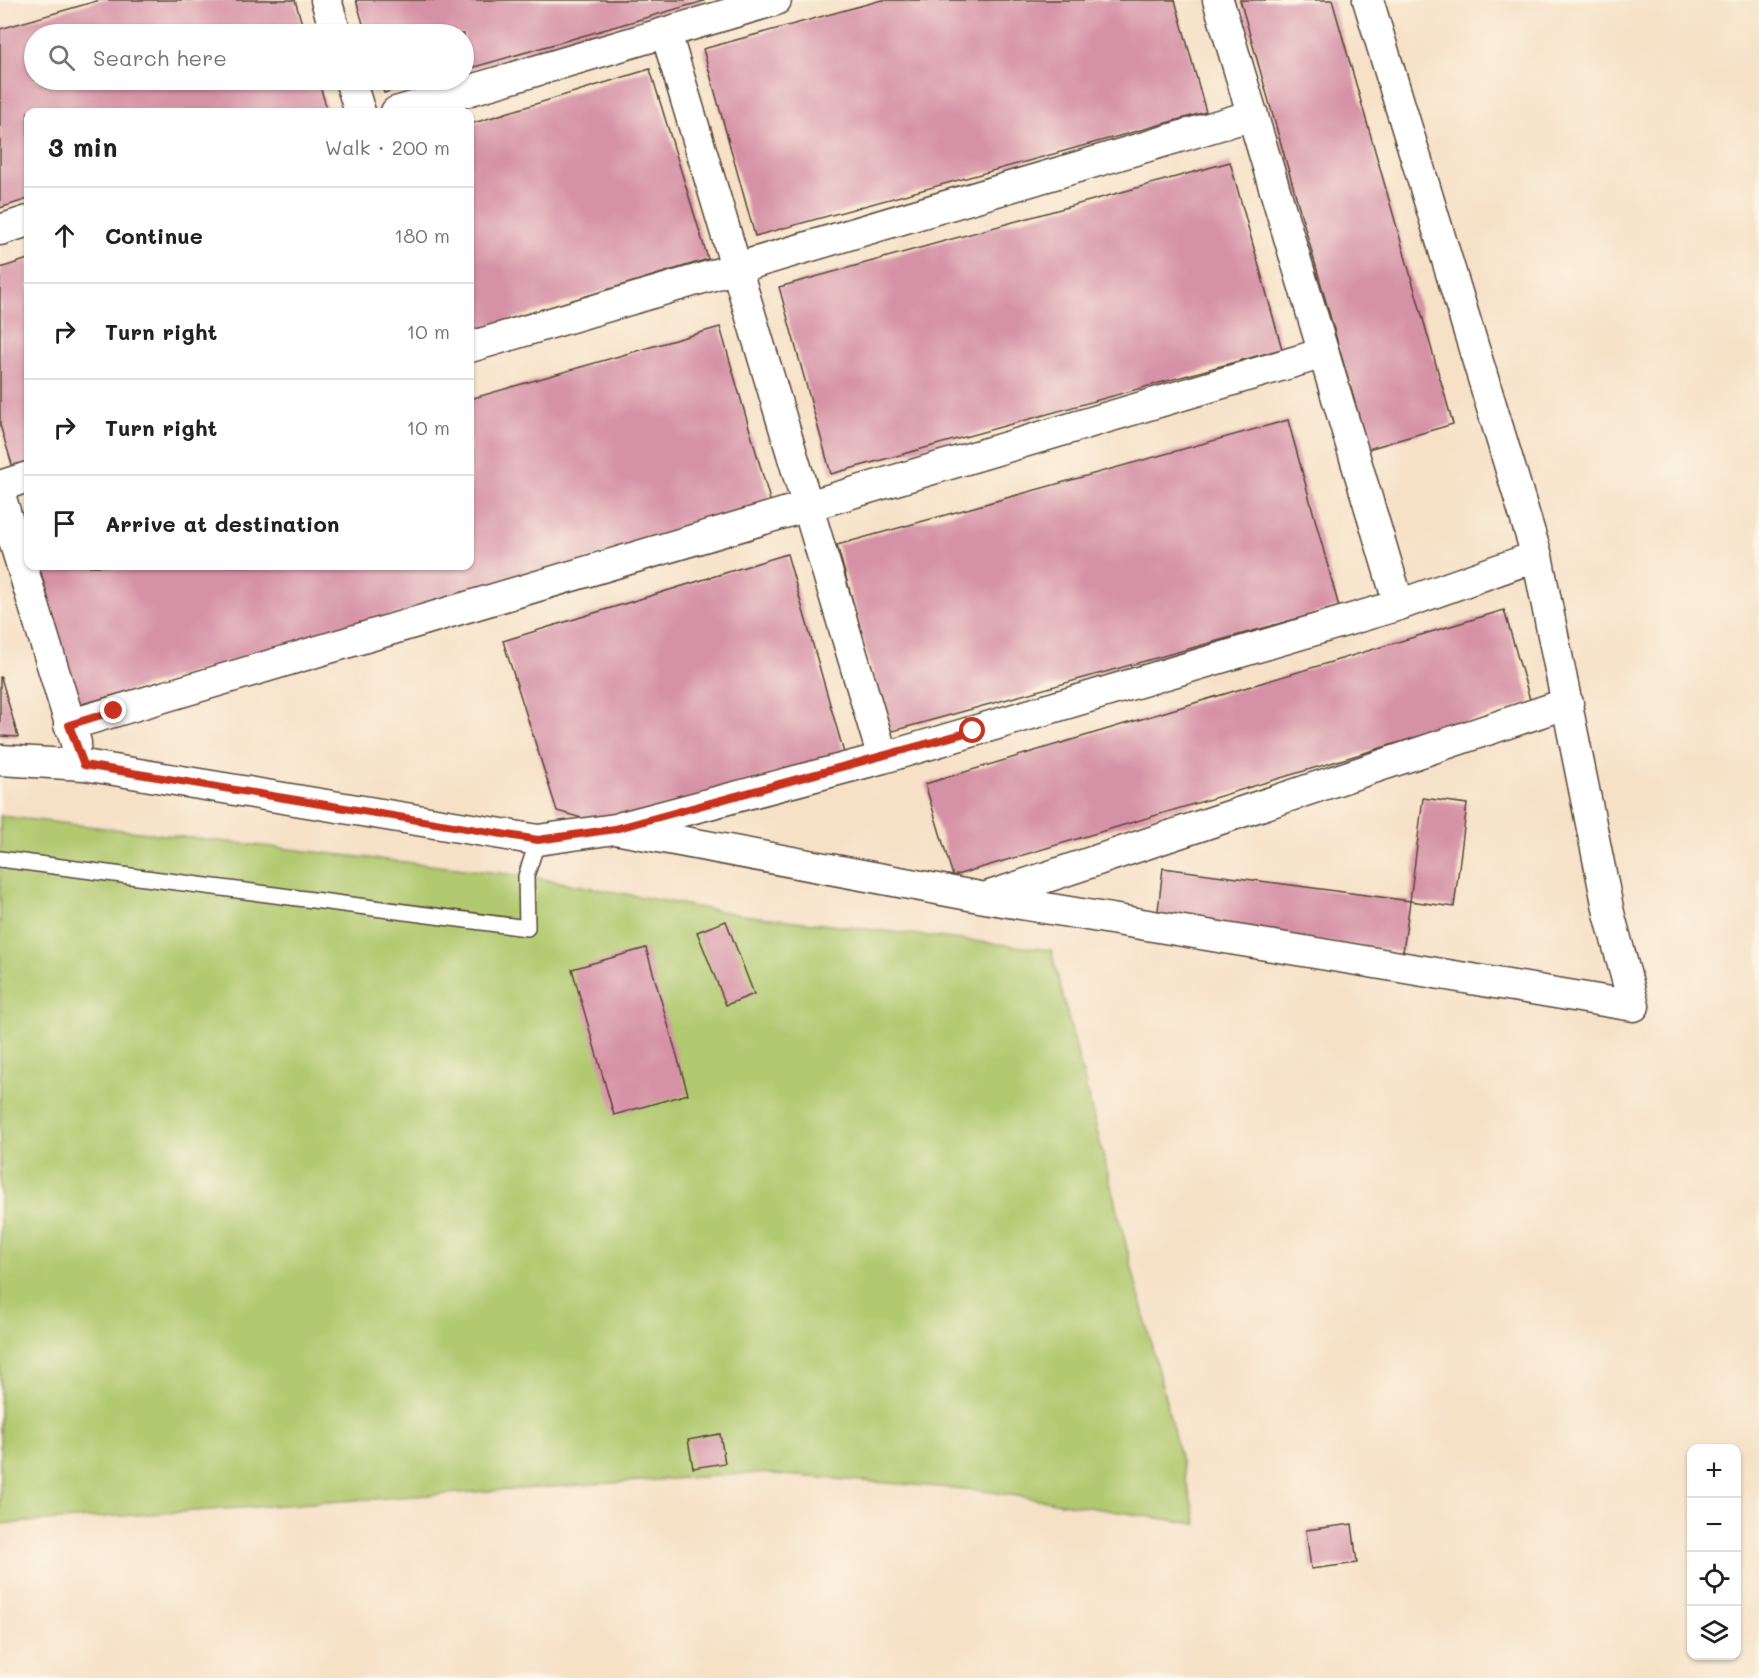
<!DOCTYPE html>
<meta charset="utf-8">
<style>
body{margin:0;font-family:Mali,sans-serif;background:#f2f2f2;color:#202124}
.controls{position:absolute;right:18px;bottom:18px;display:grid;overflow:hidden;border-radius:12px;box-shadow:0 2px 4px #0004}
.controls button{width:54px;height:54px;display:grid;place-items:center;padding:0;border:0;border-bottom:2px solid #e0e0e0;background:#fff;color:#202124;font:30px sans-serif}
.stop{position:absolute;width:18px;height:18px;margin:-14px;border:4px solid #c8321e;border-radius:50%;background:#fff}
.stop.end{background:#c8321e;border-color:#fff;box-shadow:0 2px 6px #0008}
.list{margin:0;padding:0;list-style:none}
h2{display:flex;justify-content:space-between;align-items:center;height:78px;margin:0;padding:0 24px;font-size:26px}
h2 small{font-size:20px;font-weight:400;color:#757577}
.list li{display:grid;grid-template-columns:39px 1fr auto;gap:18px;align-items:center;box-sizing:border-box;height:96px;padding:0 24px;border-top:2px solid #e0e0e0}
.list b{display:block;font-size:22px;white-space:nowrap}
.list em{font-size:20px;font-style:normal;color:#757577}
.icon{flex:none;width:33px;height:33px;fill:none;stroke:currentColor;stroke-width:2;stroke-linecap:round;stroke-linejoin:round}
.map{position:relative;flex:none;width:1759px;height:1678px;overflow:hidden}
.search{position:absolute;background:#fff;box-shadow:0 2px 4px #0004;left:24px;top:24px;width:450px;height:66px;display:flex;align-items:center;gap:15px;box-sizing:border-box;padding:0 21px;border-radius:33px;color:#757577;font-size:22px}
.panel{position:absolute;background:#fff;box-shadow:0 2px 4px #0004;left:24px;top:108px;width:450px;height:462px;border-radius:12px}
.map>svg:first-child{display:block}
</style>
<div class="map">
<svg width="1759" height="1678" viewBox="0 0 1759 1678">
<rect width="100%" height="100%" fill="#fcf5e5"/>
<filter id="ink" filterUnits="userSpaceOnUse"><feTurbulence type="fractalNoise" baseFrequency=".0167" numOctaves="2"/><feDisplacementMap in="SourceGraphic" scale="12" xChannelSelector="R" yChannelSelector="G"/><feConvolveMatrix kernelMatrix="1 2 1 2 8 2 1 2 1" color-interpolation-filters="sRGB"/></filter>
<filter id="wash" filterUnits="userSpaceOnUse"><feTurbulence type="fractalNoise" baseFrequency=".008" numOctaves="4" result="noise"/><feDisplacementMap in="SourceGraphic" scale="24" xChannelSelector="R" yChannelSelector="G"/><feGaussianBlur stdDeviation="1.35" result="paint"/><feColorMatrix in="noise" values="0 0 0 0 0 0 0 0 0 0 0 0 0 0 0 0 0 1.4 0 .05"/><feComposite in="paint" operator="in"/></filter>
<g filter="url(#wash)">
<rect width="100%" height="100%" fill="#f6e1c7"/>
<!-- green -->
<path fill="#b1c96f" stroke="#767a46" stroke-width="1.5" d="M0,816L526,876L742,915L1051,950L1197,1524L978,1490L759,1473L0,1524Z"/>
<g id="blocks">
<!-- building -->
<path fill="#d591a5" d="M100,0H295L305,34H34V80H318L328,112H28V199L0,208V29Z
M356,0H704V1L464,70V34H366Z
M882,0H1175L1206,112L755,236L703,49Z
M1240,0H1332L1453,424L1368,449Z
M650,69L708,259L470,332V124Z
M380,80H428L384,93Z
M1230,162L1282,349L831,474L779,287Z
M28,259V466L14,471L0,425V268Z
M720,327L772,507L79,705L39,566H470V399Z
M1288,420L1339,607L889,732L837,545Z
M787,554L844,753L606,825L557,811L503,641Z
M1504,610L1531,703L953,876L925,784Z
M0,677H1L18,737L0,736Z
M1423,798L1467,804L1454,907L1410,901Z
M1163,868L1410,901L1403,952L1157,919Z
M726,921L754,994L726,1005L697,932Z
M646,948L688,1094L614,1115L572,969Z
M720,1434L725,1463L693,1468L688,1440Z
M1352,1524L1357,1563L1311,1569L1306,1530Z"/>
</g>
</g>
<g filter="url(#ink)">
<use href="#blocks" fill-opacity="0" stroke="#574537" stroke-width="1.5"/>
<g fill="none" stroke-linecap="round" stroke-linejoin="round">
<!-- lane casing -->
<g stroke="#574537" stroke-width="18">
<path id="lane" d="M0,859L527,928L526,876L538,840"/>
</g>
<!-- street casing -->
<g stroke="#574537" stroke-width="33">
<path id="street" d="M326,0L336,34
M1218,0L1399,605
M666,33L883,758
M350,80L360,112
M396,112L776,0
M0,230L28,221
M470,347L1253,115
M0,486L28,477
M0,495L76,743
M69,725L1324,353
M0,760L84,765L538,840L615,829L985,898L1634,1006L1609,913L1537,556
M622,827L883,758L1399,605L1537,556L1368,0
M990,896L1568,703"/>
</g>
<!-- lane -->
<use href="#lane" stroke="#fff" stroke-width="15"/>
<!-- street -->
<use href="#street" stroke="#fff" stroke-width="30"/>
</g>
</g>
<g fill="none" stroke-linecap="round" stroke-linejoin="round" filter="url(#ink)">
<!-- route -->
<path stroke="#c8321e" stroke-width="8" d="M114,711L69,725L84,765L538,840L615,829L973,731"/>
</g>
</svg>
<div class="controls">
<button>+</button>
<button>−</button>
<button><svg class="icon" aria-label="locate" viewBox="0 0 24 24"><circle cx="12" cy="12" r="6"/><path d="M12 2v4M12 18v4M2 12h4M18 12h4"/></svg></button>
<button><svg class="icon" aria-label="layers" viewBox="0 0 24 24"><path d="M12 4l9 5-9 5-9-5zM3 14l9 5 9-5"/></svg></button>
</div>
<div class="stop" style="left:973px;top:731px"></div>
<div class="stop end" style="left:114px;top:711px"></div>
<div class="search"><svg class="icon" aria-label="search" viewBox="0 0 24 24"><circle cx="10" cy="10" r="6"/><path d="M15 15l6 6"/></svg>Search here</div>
<section class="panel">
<h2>3 min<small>Walk · 200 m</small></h2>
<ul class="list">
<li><svg class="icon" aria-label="ahead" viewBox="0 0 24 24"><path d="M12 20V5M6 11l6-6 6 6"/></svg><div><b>Continue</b></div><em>180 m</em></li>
<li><svg class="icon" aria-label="right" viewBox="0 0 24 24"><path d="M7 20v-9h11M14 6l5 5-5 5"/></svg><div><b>Turn right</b></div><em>10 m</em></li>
<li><svg class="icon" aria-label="right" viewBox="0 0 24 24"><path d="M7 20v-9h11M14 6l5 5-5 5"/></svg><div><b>Turn right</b></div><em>10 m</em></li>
<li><svg class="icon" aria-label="arrive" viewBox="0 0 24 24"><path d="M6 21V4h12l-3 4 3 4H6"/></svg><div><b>Arrive at destination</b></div></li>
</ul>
</section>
</div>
